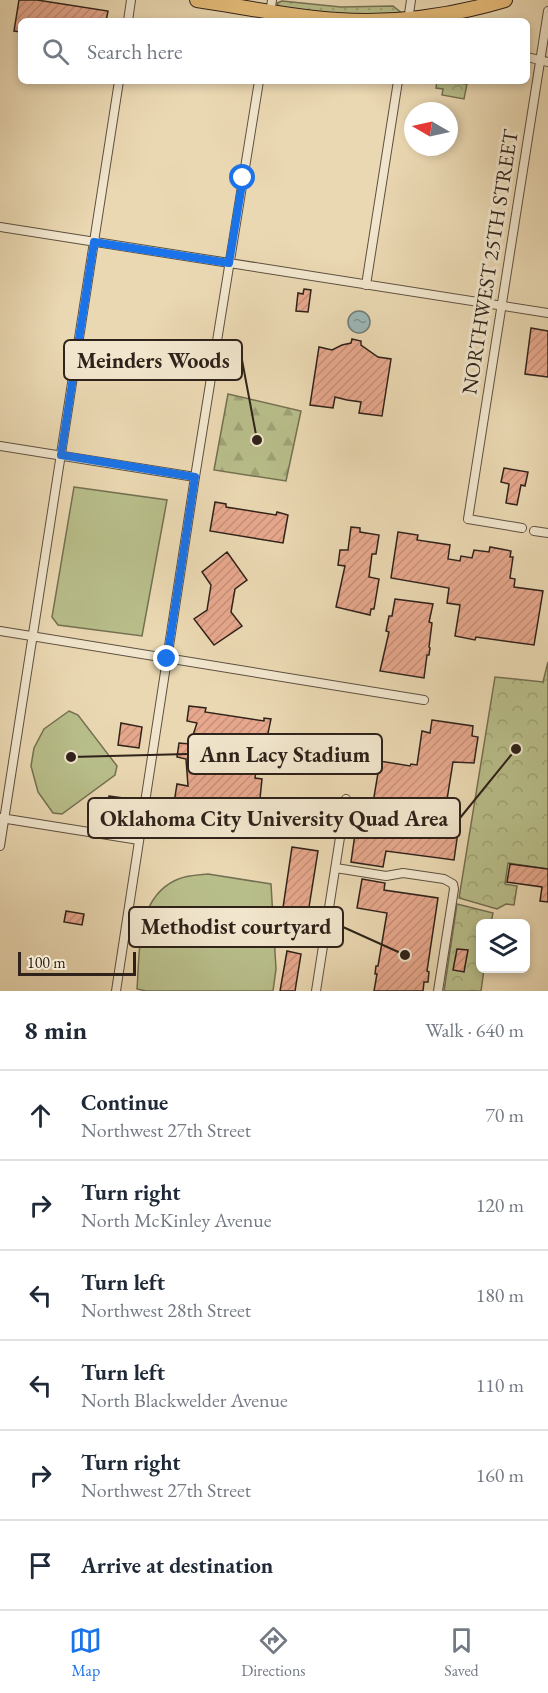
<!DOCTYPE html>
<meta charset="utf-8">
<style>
body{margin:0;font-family:"EB Garamond",serif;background:#f6f6f7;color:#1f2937}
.controls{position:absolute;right:18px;bottom:18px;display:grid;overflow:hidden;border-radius:9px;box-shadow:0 3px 9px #0003}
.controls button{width:54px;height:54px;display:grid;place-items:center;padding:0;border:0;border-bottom:2px solid #e0e1e3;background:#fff;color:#1f2937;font:30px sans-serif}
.compass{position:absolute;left:404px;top:102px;width:54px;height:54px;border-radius:50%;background:#fff;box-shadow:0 3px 9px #0003;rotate:279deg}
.scale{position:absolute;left:18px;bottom:15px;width:118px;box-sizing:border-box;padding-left:6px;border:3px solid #2f221a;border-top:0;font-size:16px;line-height:21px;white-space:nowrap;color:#2f221a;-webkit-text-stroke:4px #f1e6cd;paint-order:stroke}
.stop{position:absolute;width:18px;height:18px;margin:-14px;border:4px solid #1a73e8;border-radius:50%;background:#fff}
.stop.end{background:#1a73e8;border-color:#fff;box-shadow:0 2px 6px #0008}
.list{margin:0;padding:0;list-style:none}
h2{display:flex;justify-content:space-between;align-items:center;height:78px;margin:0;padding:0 24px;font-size:26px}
h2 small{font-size:20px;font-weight:400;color:#747a83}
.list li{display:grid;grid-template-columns:39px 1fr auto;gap:18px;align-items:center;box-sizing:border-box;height:90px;padding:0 24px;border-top:2px solid #e0e1e3}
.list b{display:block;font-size:22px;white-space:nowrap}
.list p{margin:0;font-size:20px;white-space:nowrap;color:#747a83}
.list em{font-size:20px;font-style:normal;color:#747a83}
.icon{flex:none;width:33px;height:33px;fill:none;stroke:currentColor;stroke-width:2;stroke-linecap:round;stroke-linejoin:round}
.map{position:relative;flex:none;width:548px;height:991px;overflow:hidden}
.search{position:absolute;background:#fff;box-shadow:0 3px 9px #0003;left:18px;right:18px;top:18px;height:66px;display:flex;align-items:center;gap:15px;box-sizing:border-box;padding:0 21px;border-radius:9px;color:#747a83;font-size:22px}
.sheet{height:618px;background:#fff}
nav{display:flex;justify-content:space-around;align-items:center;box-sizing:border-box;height:84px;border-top:2px solid #e0e1e3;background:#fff;font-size:16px;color:#747a83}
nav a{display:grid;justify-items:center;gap:3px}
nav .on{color:#1a73e8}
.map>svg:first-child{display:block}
</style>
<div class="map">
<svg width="548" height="991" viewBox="0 0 548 991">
<defs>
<pattern id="grass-dots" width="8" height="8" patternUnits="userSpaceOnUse" patternTransform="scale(1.5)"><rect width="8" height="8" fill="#b8be8a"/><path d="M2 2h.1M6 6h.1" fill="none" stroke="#9ea376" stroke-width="1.8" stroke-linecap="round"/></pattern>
<pattern id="forest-firs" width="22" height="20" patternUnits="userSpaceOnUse" patternTransform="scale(1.5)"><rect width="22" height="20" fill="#b8be8a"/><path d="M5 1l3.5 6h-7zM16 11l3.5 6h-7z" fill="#9ea376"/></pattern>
<pattern id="park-crowns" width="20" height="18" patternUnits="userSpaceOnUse" patternTransform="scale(1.5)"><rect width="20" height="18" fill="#b8be8a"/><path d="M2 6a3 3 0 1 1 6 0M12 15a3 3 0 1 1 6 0" fill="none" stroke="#9ea376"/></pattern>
<pattern id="water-ripples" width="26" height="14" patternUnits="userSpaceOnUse" patternTransform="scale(1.5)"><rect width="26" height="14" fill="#9db7b7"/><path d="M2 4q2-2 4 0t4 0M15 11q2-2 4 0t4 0" fill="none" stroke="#809494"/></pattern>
<pattern id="building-hatch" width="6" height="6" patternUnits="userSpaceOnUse" patternTransform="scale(1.5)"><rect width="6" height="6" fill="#e7a88d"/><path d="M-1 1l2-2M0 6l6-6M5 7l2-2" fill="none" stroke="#c69079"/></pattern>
</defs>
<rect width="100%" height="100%" fill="#ead8b2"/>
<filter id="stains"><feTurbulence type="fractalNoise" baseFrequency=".00333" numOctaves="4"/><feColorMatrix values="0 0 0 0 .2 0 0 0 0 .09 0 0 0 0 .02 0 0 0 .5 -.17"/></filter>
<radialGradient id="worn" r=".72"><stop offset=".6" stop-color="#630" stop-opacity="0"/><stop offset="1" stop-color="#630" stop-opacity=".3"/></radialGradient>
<!-- grass -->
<path fill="url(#grass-dots)" stroke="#747052" stroke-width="1.5" d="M282,1L341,7L393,6L403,14L346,17L279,8L277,3Z"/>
<!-- forest -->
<path fill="url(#forest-firs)" stroke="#747052" stroke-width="1.5" d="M228,394L301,411L286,481L214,470Z"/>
<!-- park -->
<path fill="url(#park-crowns)" stroke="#747052" stroke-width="1.5" d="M437,81L467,84L464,99L442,95L443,89L436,88Z
M548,662V869L508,863L505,884L517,886L514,905L506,904L497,909L459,898L495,677L543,682Z
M457,904L493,913L491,923L480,924V969H484L481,991H444Z"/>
<!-- pitch -->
<path fill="#b8be8a" stroke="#747052" stroke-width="1.5" d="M74,487L167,500L142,636L58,625L52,617Z
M69,711L78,715L117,766L115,775L62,814L53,813L38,792L31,766L34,748L44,729Z
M208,874L271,884L276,969L273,991H146L137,989C140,953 135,899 176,880C186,875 197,875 208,874Z"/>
<!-- water -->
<path fill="url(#water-ripples)" stroke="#717b78" stroke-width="1.5" d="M348 322a11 11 0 1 1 22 0a11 11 0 1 1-22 0Z"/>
<!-- building -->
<path fill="url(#building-hatch)" stroke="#2f221a" stroke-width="1.5" d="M19,0H37L108,11L106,21H21V32L14,31Z
M304,289L311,290L308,312L296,311L298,293L303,294Z
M531,328L548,331V377L525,374Z
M352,339L361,341V345L378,357L391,359L382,416L359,413L361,402L347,400L335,397L333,408L310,405L319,347L332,350L342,345L351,343Z
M504,468L528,472L525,486L521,485L517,505L506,503L509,484L501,482Z
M215,502L226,504V507L276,515L277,512L288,515L283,543L210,531Z
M351,527L360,528V532L379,535L376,554H372L369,577L379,579L374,609H371L370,615L336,607L345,566L338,565L340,550H348Z
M398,532L418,535L417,540L450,545L448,559L460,561L461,556L472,558L474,550L489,552L490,547L511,551L510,557H513L510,578L515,579L514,587L543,591L534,645L476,637L475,640L455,636L460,605L447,603L449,588L391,578Z
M227,552L247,580L235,589L231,612L242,626L214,645L194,619L207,610L211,585L202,572Z
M395,599L433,604L429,622L432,623L429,647L430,648L429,655H427L424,678L380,671L389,632L386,631L389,616H392Z
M189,706L206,708L205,712L264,721V718L271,719L264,752H259L255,778L262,779L258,818L247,816L248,813L223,809L222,815L210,813L211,806L174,803L177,784L188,786L186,759L177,757L179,743L190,744L197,723L187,721Z
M432,720L473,726L472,736L478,737L474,763L453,762L446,806H449L447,816L460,818L454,860L386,851L383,867L351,862L357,820L399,826L401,814L372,809L380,761L410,766L411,764L417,765L422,731L430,733Z
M121,723L142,727L139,748L118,745Z
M109,796L130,799L127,820L106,817Z
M292,847L318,851L305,932L280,928Z
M510,864L548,869V902L540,901L542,887L507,882Z
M362,879L385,883L384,890L438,898L427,971L429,972L428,982H424L423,991H374L377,974H375L376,966H378L387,913L357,908Z
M66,911L84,914L82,925L64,922Z
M457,949L468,950L464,972L453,970Z
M287,951L301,954L295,991H280Z"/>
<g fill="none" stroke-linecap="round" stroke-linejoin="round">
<!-- street casing -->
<g stroke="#5e5040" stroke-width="10">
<path id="street" d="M128,21L131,0
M269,21L272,0
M408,21L411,0
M527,57L548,62
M0,227L548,313
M366,285L398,81
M0,446L195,477
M522,528L468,519L548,11
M534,531L548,533
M0,631L424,700
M1,818L139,840
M0,846L119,81
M336,868L386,876L403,873L444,879L453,884L454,889L438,991
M116,991L195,477L259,81
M316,991L346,799"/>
</g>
<!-- primary casing -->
<g stroke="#2f221a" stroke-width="16">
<path id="primary" d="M197,0C244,7 291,17 338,20C395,24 451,16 505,0"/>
</g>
<!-- street -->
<use href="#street" stroke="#f1e6cd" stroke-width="8"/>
<!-- primary -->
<use href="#primary" stroke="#e5bc79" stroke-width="14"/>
</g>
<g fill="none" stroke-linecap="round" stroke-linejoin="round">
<!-- route -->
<path stroke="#1a73e8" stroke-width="8" d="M167,659L195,477L61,455L94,242L229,263L243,178"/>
</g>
<g text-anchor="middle" stroke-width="6" stroke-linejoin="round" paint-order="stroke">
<!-- street labels -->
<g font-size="21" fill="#2f221a" stroke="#f1e6cd">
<text transform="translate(490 262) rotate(-81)" y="7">NORTHWEST 25TH STREET</text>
</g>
</g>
<!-- callouts -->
<path fill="none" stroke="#2f221a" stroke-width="2" d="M257 440L242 360M71 757L188 754M516 749L460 818M405 955L343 927"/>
<g fill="#2f221a" stroke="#f1e6cd" stroke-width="2">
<circle cx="257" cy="440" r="6"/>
<circle cx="71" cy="757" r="6"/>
<circle cx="516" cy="749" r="6"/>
<circle cx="405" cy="955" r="6"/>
</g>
<g fill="#f1e6cd" stroke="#2f221a" stroke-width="2">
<rect x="64" y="340" width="178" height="40" rx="6"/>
<rect x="188" y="734" width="194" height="40" rx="6"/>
<rect x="88" y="798" width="372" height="40" rx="6"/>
<rect x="129" y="907" width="214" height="40" rx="6"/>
</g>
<g font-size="22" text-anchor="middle" font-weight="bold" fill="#2f221a">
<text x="153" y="368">Meinders Woods</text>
<text x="285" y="762">Ann Lacy Stadium</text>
<text x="274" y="826">Oklahoma City University Quad Area</text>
<text x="236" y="934">Methodist courtyard</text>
</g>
<rect width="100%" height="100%" filter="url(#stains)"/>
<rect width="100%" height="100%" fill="url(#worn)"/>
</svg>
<div class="controls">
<button><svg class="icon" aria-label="layers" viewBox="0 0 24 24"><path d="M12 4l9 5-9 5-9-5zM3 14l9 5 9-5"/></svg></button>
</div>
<svg class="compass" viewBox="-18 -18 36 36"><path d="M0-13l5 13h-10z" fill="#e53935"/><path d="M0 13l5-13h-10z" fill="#747a83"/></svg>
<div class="scale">100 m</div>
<div class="stop" style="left:243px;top:178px"></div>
<div class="stop end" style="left:167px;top:659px"></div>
<div class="search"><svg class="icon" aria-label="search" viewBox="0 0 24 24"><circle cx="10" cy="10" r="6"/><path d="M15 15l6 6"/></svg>Search here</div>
</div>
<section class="sheet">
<h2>8 min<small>Walk · 640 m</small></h2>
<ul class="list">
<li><svg class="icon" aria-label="ahead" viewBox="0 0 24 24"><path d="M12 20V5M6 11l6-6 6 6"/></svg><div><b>Continue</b><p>Northwest 27th Street</p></div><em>70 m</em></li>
<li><svg class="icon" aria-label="right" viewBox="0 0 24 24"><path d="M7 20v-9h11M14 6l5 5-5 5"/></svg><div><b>Turn right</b><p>North McKinley Avenue</p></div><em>120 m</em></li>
<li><svg class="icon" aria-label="left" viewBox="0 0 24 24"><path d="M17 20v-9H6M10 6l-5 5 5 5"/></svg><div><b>Turn left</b><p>Northwest 28th Street</p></div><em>180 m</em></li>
<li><svg class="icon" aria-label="left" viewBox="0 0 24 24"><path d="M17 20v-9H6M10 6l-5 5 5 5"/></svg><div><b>Turn left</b><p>North Blackwelder Avenue</p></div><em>110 m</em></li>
<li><svg class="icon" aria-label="right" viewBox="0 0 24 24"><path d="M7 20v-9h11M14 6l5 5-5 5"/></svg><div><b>Turn right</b><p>Northwest 27th Street</p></div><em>160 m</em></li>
<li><svg class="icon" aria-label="arrive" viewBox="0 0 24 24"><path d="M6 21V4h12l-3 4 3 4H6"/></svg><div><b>Arrive at destination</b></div></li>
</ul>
</section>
<nav>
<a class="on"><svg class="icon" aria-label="map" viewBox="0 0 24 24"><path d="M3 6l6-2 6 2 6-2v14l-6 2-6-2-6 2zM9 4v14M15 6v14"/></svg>Map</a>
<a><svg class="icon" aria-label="directions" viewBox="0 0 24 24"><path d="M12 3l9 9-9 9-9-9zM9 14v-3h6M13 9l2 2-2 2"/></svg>Directions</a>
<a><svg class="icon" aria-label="saved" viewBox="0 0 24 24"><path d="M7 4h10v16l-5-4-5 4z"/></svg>Saved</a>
</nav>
